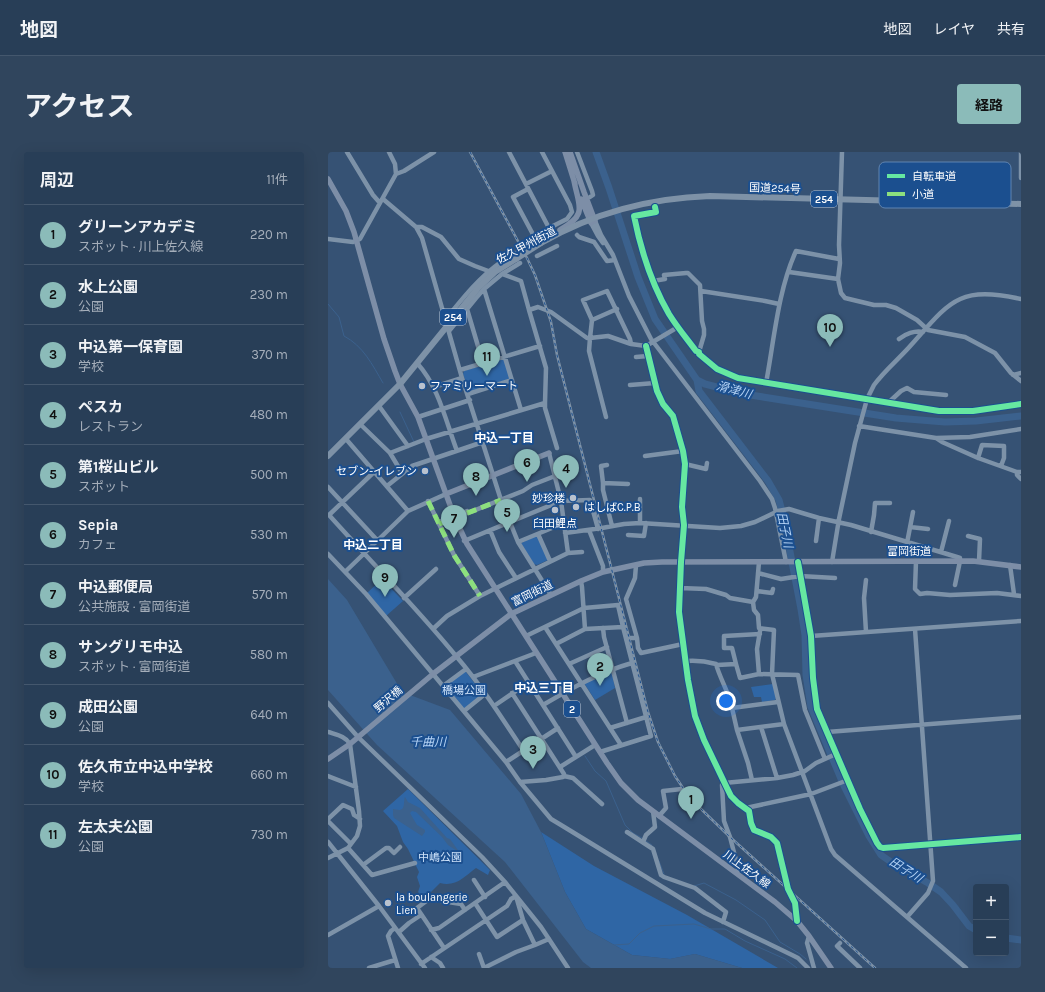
<!DOCTYPE html>
<html lang="ja">
<meta charset="utf-8">
<style>
body{margin:0;font-family:Karla,"Noto Sans JP",sans-serif;background:#30455d;color:#f1f3f6}
.controls{position:absolute;right:12px;bottom:12px;display:grid;overflow:hidden;border-radius:4px;box-shadow:0 4px 16px #0002}
.controls button{width:36px;height:36px;display:grid;place-items:center;padding:0;border:0;border-bottom:1px solid #44576d;background:#283e57;color:#f1f3f6;font:20px sans-serif}
.you{position:absolute;left:398px;top:549px;width:14px;height:14px;margin:-10px;border:3px solid #fff;border-radius:50%;background:#1a73e8;box-shadow:0 0 0 6px #1a73e833}
.badge{display:grid;place-items:center;width:26px;height:26px;border-radius:50%;background:#8bbbb9;color:#111;font-size:13px;font-weight:700}
.pin{position:absolute;translate:-50% -33px;filter:drop-shadow(0 1px 2px #0008)}
.pin::after{content:'';position:absolute;top:21px;width:14px;height:12px;background:inherit;clip-path:polygon(0 0,100% 0,50% 100%)}
.list{margin:0;padding:0;list-style:none}
h2{display:flex;justify-content:space-between;align-items:center;height:52px;margin:0;padding:0 16px;font-size:17px}
h2 small{font-size:13px;font-weight:400;color:#a5aeba}
.list li{display:grid;grid-template-columns:26px 1fr auto;gap:12px;align-items:center;box-sizing:border-box;height:60px;padding:0 16px;border-top:1px solid #44576d}
.list b{display:block;font-size:15px;white-space:nowrap}
.list p{margin:0;font-size:13px;white-space:nowrap;color:#a5aeba}
.list em{font-size:13px;font-style:normal;color:#a5aeba}
.map{position:relative;flex:none;width:693px;height:816px;overflow:hidden;border-radius:4px}
header{display:flex;align-items:center;gap:24px;box-sizing:border-box;height:56px;padding:0 20px;background:#283e57;border-bottom:1px solid #44576d}
header strong{font-size:19px}
nav{display:flex;gap:22px;margin-inline-start:auto;font-size:14px}
.intro{display:flex;align-items:center;justify-content:space-between;box-sizing:border-box;height:96px;padding:0 24px}
h1{margin:0;font-size:28px}
.button{padding:10px 18px;border-radius:4px;background:#8bbbb9;color:#111;font-size:14px;font-weight:700}
main{display:flex;gap:24px;padding:0 24px}
aside{flex:1;background:#283e57;border-radius:4px;box-shadow:0 4px 16px #0002}
.map>svg:first-child{display:block}
</style>
<header>
<strong>地図</strong>
<nav><a>地図</a><a>レイヤ</a><a>共有</a></nav>
</header>
<div class="intro"><h1>アクセス</h1><a class="button">経路</a></div>
<main>
<aside>
<h2>周辺<small>11件</small></h2>
<ul class="list">
<li><span class="badge">1</span><div><b>グリーンアカデミ</b><p>スポット · 川上佐久線</p></div><em>220 m</em></li>
<li><span class="badge">2</span><div><b>水上公園</b><p>公園</p></div><em>230 m</em></li>
<li><span class="badge">3</span><div><b>中込第一保育園</b><p>学校</p></div><em>370 m</em></li>
<li><span class="badge">4</span><div><b>ペスカ</b><p>レストラン</p></div><em>480 m</em></li>
<li><span class="badge">5</span><div><b>第1桜山ビル</b><p>スポット</p></div><em>500 m</em></li>
<li><span class="badge">6</span><div><b>Sepia</b><p>カフェ</p></div><em>530 m</em></li>
<li><span class="badge">7</span><div><b>中込郵便局</b><p>公共施設 · 富岡街道</p></div><em>570 m</em></li>
<li><span class="badge">8</span><div><b>サングリモ中込</b><p>スポット · 富岡街道</p></div><em>580 m</em></li>
<li><span class="badge">9</span><div><b>成田公園</b><p>公園</p></div><em>640 m</em></li>
<li><span class="badge">10</span><div><b>佐久市立中込中学校</b><p>学校</p></div><em>660 m</em></li>
<li><span class="badge">11</span><div><b>左太夫公園</b><p>公園</p></div><em>730 m</em></li>
</ul>
</aside>
<div class="map">
<svg width="693" height="816" viewBox="0 0 693 816">
<rect width="100%" height="100%" fill="#365274"/>
<!-- green -->
<path fill="#2f66a5" d="M174,207L176,208L182,226L181,227L143,239H141L135,222L136,219Z
M208,384L210,385L220,408L209,413L206,412L193,391Z
M54,427L75,449L58,464L39,441Z
M136,520H138L154,541L153,543L138,556H135L118,535L119,533Z
M282,520L284,521L287,536L267,548L256,531Z
M445,532L448,546L447,548L434,550L433,545H426L423,535Z
M80,637L162,718L160,723L148,716C136,725 128,735 112,731L96,747L90,740L92,734L89,725L91,720L80,697L75,690L69,674L55,659Z
M213,680L266,714L359,763L450,816H414L367,802L342,807L304,803L258,777L237,740Z"/>
<!-- water -->
<path fill="#3b618d" d="M0,427L19,448L74,540L122,558L193,642L213,680L237,740L258,777L304,803L342,807L367,802L414,816H263L255,810L177,710L49,593L0,538Z
M77,645L80,650L92,656L119,686L122,687L132,701L120,693L114,685L88,660L84,659L82,661L89,673L97,678V680L94,684L66,666L65,663V657C67,657 69,658 71,658C78,658 75,649 77,645Z"/>
<g fill="none" stroke-linecap="round" stroke-linejoin="round">
<!-- stream -->
<path stroke="#3b618d" stroke-width="1" d="M0,152L11,165L16,184C35,194 44,212 55,231
M72,260L86,290
M257,604L267,619L278,629L297,673L305,681L314,686
M318,689L324,693
M331,709L336,722
M366,734L376,731L408,748L437,768L452,790L472,802L478,807
M286,793L301,792L312,781L326,774L366,772L383,777H397L417,789L457,807L469,816"/>
<!-- river -->
<path stroke="#3b618d" stroke-width="7" d="M268,0L281,36L310,125L327,167L369,228L377,232L416,242L568,266L617,270L648,269L693,264
M369,228L371,239L440,329L451,348L455,363L473,457L477,483L478,523L483,555L516,634L541,684L553,703L563,710L600,731L613,740L625,753L641,774L648,778
M678,786L693,788"/>
<!-- minor -->
<path stroke="#7d92a8" stroke-width="4.5" d="M19,0L45,43L52,51
M61,0L67,12L68,22
M181,0L221,76
M249,0L264,39L265,43L262,45
M693,0V26
M198,32L224,19
M200,37L185,45L208,88
M55,47L88,75L94,86L134,226L173,348L190,390L223,443
M327,55L328,60L306,64C313,99 323,131 341,162C349,175 359,187 368,199L371,200V202L389,217L410,226L611,259H645L693,252
M267,69L273,83L285,103L301,144L323,187L432,329L444,347L447,356L458,410
M263,71L270,84L275,91
M88,75H94L113,85L131,107L147,114L163,120
M249,83L251,85L266,90L279,109L287,108
M0,87L25,90L32,87L68,22L76,19L106,0
M197,94L219,81L221,76L239,67L244,60L242,53L214,0
M209,104L229,94
M461,120L510,127L513,141L517,146L546,153H558L568,156L589,168L600,178L637,185L667,201L683,221L693,229
M174,122L192,111
M510,127L512,111L511,93L514,0
M325,129L337,127L336,123L358,121H360L372,133L374,169L376,177V183L371,200
M373,139L437,149L451,152
M139,157L155,211
M201,158L218,216L217,251
M118,165L122,162C141,138 159,117 187,101
M264,168L289,157
M121,179L148,146L156,137
M571,187C577,182 587,178 595,180
M318,194L329,239L335,252L345,264L355,299L357,312L354,355L356,373L353,410L351,460L360,528L367,564L376,588L399,636L403,644L410,651L421,659L423,671L426,678L443,685L449,691L460,737L467,751L469,769
M308,205L320,204
M89,211C111,235 118,270 129,299
M132,218L212,194
M685,223L693,221
M438,231C446,189 450,138 468,99L511,107
M302,233L327,231
M106,235L134,226
M140,242L184,228
M560,251L573,239L579,236L586,240L618,243
M51,254L80,294
M193,258L156,137L174,122L193,129L201,158L210,155L223,160L259,186H262L264,168L255,148L279,139L302,187L303,192
M90,265L142,248
M278,265L261,199L262,186L280,184L303,192L318,194L350,175
M32,272L62,301L74,321
M531,274L608,286L642,285L693,277
M608,286L614,290L650,306L689,320H693
M18,287L80,359
M62,301L98,287L217,251V256L229,296
M317,304L355,299
M650,306L654,293L676,294V306L673,314
M357,312L378,317L379,311
M46,320L1,363C43,410 88,455 128,504C153,533 174,566 195,598
M689,320V323L693,327
M275,331L273,314L279,313
M59,334L84,314L155,290
M0,335L49,388
M100,349L126,403L152,444
M312,371V347
M111,372L114,371L113,369L139,359L140,361L195,339L204,333L227,324
M284,374L275,338V331L300,332
M582,375L600,377
M162,378L171,400L188,426
M261,378L275,414V420
M543,380L546,363L547,351H562
M237,381L274,376L296,372L312,371L392,376L413,374L427,370L450,359L461,357L491,366L523,373L629,405L632,406V409L627,433
M210,382L222,409
M300,383L316,384L318,371
M640,384L652,387L651,409
M136,389L233,349L262,348L270,377
M488,389L491,366
M190,390L236,371
M579,391L585,360
M613,400L621,369
M240,401L254,400
M0,402L38,442L105,522L178,610L192,630L218,628L235,625L236,622L184,541
M588,409L587,437L592,442L599,441L622,443L669,441L693,444
M431,410L428,445L425,450L426,458L430,463L431,476L446,478L444,522L456,572L503,697L507,703L638,816
M470,410L483,484L485,526L489,557L532,657L549,691L552,695L555,696L693,685
M504,410L511,367L527,291L539,247L546,233C557,218 572,206 584,192C623,148 631,134 693,147
M308,413L307,426L298,447L309,486L310,496L313,501L355,492
M682,413L686,442
M18,419L80,359L118,342
M430,421L453,427L472,424L507,426
M253,429L254,435L257,477
M352,436L378,437L398,443L402,446L425,450
M429,439L444,441L445,437
M76,446L108,417
M217,475L293,593
M275,476L276,485L299,571
M105,477L119,464L152,444L240,401L233,349L221,301
M538,480L536,446L538,428
M198,484L256,456L290,453L295,475
M483,484L693,469
M298,486H309
M228,492L257,477L295,475L323,584L272,600
M187,509L248,605
M358,509C370,508 377,509 388,512C392,527 401,540 404,556
M241,512L279,495
M408,512L404,496H396V484L432,482
M389,513L408,512L412,526L431,522L470,523L477,558L497,607
M431,522L429,497L432,479
M145,525L208,501
M115,534L138,517
M0,551L30,585L154,705L177,730L213,775L240,816
M215,553C244,536 272,520 304,511
M166,554L201,530
M136,559L157,542
M433,575L449,626
M282,576L318,565
M409,578L456,572
M0,580C9,583 17,584 22,592L31,659L32,674L29,684L20,696L0,706
M499,580L693,565
M178,610L230,576
M232,615L267,593
M0,624L28,635
M236,624L245,626L274,652
M424,628L420,611L409,578L404,556L450,550
M192,630L223,667L233,673L377,761L464,803L470,806L480,816
M396,631L449,626L465,623L477,619L488,611L508,602
M396,631L394,633L396,669L402,685L409,712L410,716L409,721
M418,656L483,642L520,628
M331,664L338,656L335,639L354,637
M0,667L15,653L24,657L26,663L32,667
M0,669L23,692
M299,680L325,697L333,723L336,725L367,736L398,760L395,770
M0,690L51,754L97,816
M315,690L318,683L327,675L325,659
M20,696L44,723L87,711
M35,713L58,696H61L66,701L72,695
M146,728L157,745
M147,751L169,785L195,768
M579,765L600,741L605,729L587,477
M67,776L63,779L60,784L70,816
M103,778L111,776L177,730
M71,780L81,771L93,763
M0,783L51,754
M481,784L479,791L486,816
M512,791L509,794L532,816
M116,796L89,756L101,747L133,752L137,758
M151,802L156,816
M103,805L112,811L115,816
M93,812L179,754L183,747L188,744L195,768L207,793L221,787
M41,816L67,808
M156,816L188,800L207,793"/>
<!-- major -->
<path stroke="#7d8ea7" stroke-width="5.5" d="M237,0L247,32
M242,0L256,40L267,69
M0,27L18,59L26,80L56,187L67,219L72,232L90,265L126,364L139,392L279,611L293,631L310,648L447,750L469,769L481,784L503,816
M253,47L263,71
M232,78C260,62 251,55 246,29
M118,342L221,301
M0,607L22,592L105,522L183,462L253,429L275,420L316,411L334,410L645,409L693,415"/>
<!-- highway -->
<path stroke="#7e92a7" stroke-width="6" d="M213,91C265,61 322,46 382,44L693,52
M0,304L72,232L150,136L167,120L188,107"/>
<!-- rail casing -->
<g stroke="#7e92a7" stroke-width="2.5">
<path id="rail" d="M142,0L199,106L207,123L223,170L229,203L320,560L330,590L347,624L355,636L374,658L402,685L547,816"/>
</g>
<!-- rail -->
<use href="#rail" stroke="#1b4f8f" stroke-width="1" stroke-dasharray="3" stroke-linecap="butt"/>
<!-- highway-bridge -->
<path stroke="#7e92a7" stroke-width="6" d="M188,107L213,91"/>
<!-- quiet -->
<path stroke="#8de07e" stroke-width="5" stroke-dasharray="10 5" stroke-linecap="butt" d="M100,349L126,403L152,444
M111,372L173,348"/>
<!-- cycleway casing -->
<g stroke="#1b4f8f" stroke-width="8">
<path id="cycleway" d="M327,55L328,60L306,64C313,99 323,131 341,162C349,175 359,187 368,199L371,200V202L389,217L410,226L611,259H645L693,252
M318,194L329,239L335,252L345,264L355,299L357,312L354,355L356,373L353,410L351,460L360,528L367,564L376,588L399,636L403,644L410,651L421,659L423,671L426,678L443,685L449,691L460,737L467,751L469,769
M470,410L483,484L485,526L489,557L532,657L549,691L552,695L555,696L693,685"/>
</g>
<!-- cycleway -->
<use href="#cycleway" stroke="#66e7a1" stroke-width="6"/>
</g>
<!-- markers -->
<g fill="#b9c2ce" stroke="#1b4f8f" stroke-width="1.5">
<circle cx="94" cy="234" r="4"/>
<circle cx="97" cy="319" r="4"/>
<circle cx="245" cy="346" r="4"/>
<circle cx="248" cy="355" r="4"/>
<circle cx="227" cy="358" r="4"/>
<circle cx="60" cy="751" r="4"/>
</g>
<g text-anchor="middle" stroke-width="4" stroke-linejoin="round" paint-order="stroke">
<!-- shield labels -->
<g fill="#1b4f8f" stroke="#bbcadd" stroke-width="1">
<rect x="483" y="39" width="26" height="16" rx="3"/>
<rect x="112" y="157" width="26" height="16" rx="3"/>
<rect x="236" y="549" width="16" height="16" rx="3"/>
</g>
<g font-size="10" font-weight="bold" fill="#fff">
<text x="496" y="51">254</text>
<text x="125" y="169">254</text>
<text x="244" y="561">2</text>
</g>
<!-- street labels -->
<g font-size="11" fill="#fff" stroke="#1b4f8f">
<text transform="translate(447 36) rotate(2)" y="4">国道254号</text>
<text transform="translate(198 93) rotate(-28)" y="4">佐久甲州街道</text>
<text x="581" y="403">富岡街道</text>
<text transform="translate(204 441) rotate(-26)" y="4">富岡街道</text>
<text transform="translate(60 547) rotate(-40)" y="4">野沢橋</text>
<text transform="translate(419 717) rotate(36)" y="4">川上佐久線</text>
</g>
<!-- poi labels -->
<g font-size="11" fill="#fff" stroke="#1b4f8f" text-anchor="start">
<text x="102" y="238">ファミリーマート</text>
<text x="89" y="323" text-anchor="end">セブン-イレブン</text>
<text x="237" y="350" text-anchor="end">妙珍楼</text>
<text x="256" y="359">はしばC.P.B</text>
<text x="227" y="375" text-anchor="middle">臼田鯉点</text>
<text x="68" y="749">la boulangerie<tspan x="68" dy="13">Lien</tspan></text>
</g>
<!-- park labels -->
<g font-size="11" fill="#cfe3fa" stroke="#1b4f8f">
<text x="136" y="542">橋場公園</text>
<text x="112" y="709">中嶋公園</text>
</g>
<!-- water labels -->
<g font-size="12" font-style="italic" fill="#b5d3f5" stroke="#1b4f8f">
<text transform="translate(406 238) rotate(15)" y="4">滑津川</text>
<text transform="translate(457 378) rotate(78)" y="4">田子川</text>
<text x="100" y="594">千曲川</text>
<text transform="translate(578 718) rotate(32)" y="4">田子川</text>
</g>
<!-- neighbourhood labels -->
<g font-size="12" font-weight="bold" fill="#fff" stroke="#1b4f8f">
<text x="176" y="290">中込一丁目</text>
<text x="45" y="397">中込二丁目</text>
<text x="216" y="540">中込三丁目</text>
</g>
</g>
<!-- legend -->
<rect x="551" y="10" width="132" height="46" rx="6" fill="#1b4f8f" stroke="#5f84b1" stroke-width="1"/>
<rect x="559" y="22" width="18" height="4" fill="#66e7a1"/>
<rect x="559" y="40" width="18" height="4" fill="#8de07e"/>
<g font-size="11" fill="#fff">
<text x="584" y="28">自転車道</text>
<text x="584" y="46">小道</text>
</g>
</svg>
<div class="controls">
<button>+</button>
<button>−</button>
</div>
<div class="you"></div>
<div class="pin badge" style="left:363px;top:667px">1</div>
<div class="pin badge" style="left:272px;top:534px">2</div>
<div class="pin badge" style="left:205px;top:617px">3</div>
<div class="pin badge" style="left:238px;top:336px">4</div>
<div class="pin badge" style="left:179px;top:380px">5</div>
<div class="pin badge" style="left:199px;top:330px">6</div>
<div class="pin badge" style="left:126px;top:386px">7</div>
<div class="pin badge" style="left:148px;top:344px">8</div>
<div class="pin badge" style="left:57px;top:445px">9</div>
<div class="pin badge" style="left:502px;top:195px">10</div>
<div class="pin badge" style="left:159px;top:224px">11</div>
</div>
</main>
